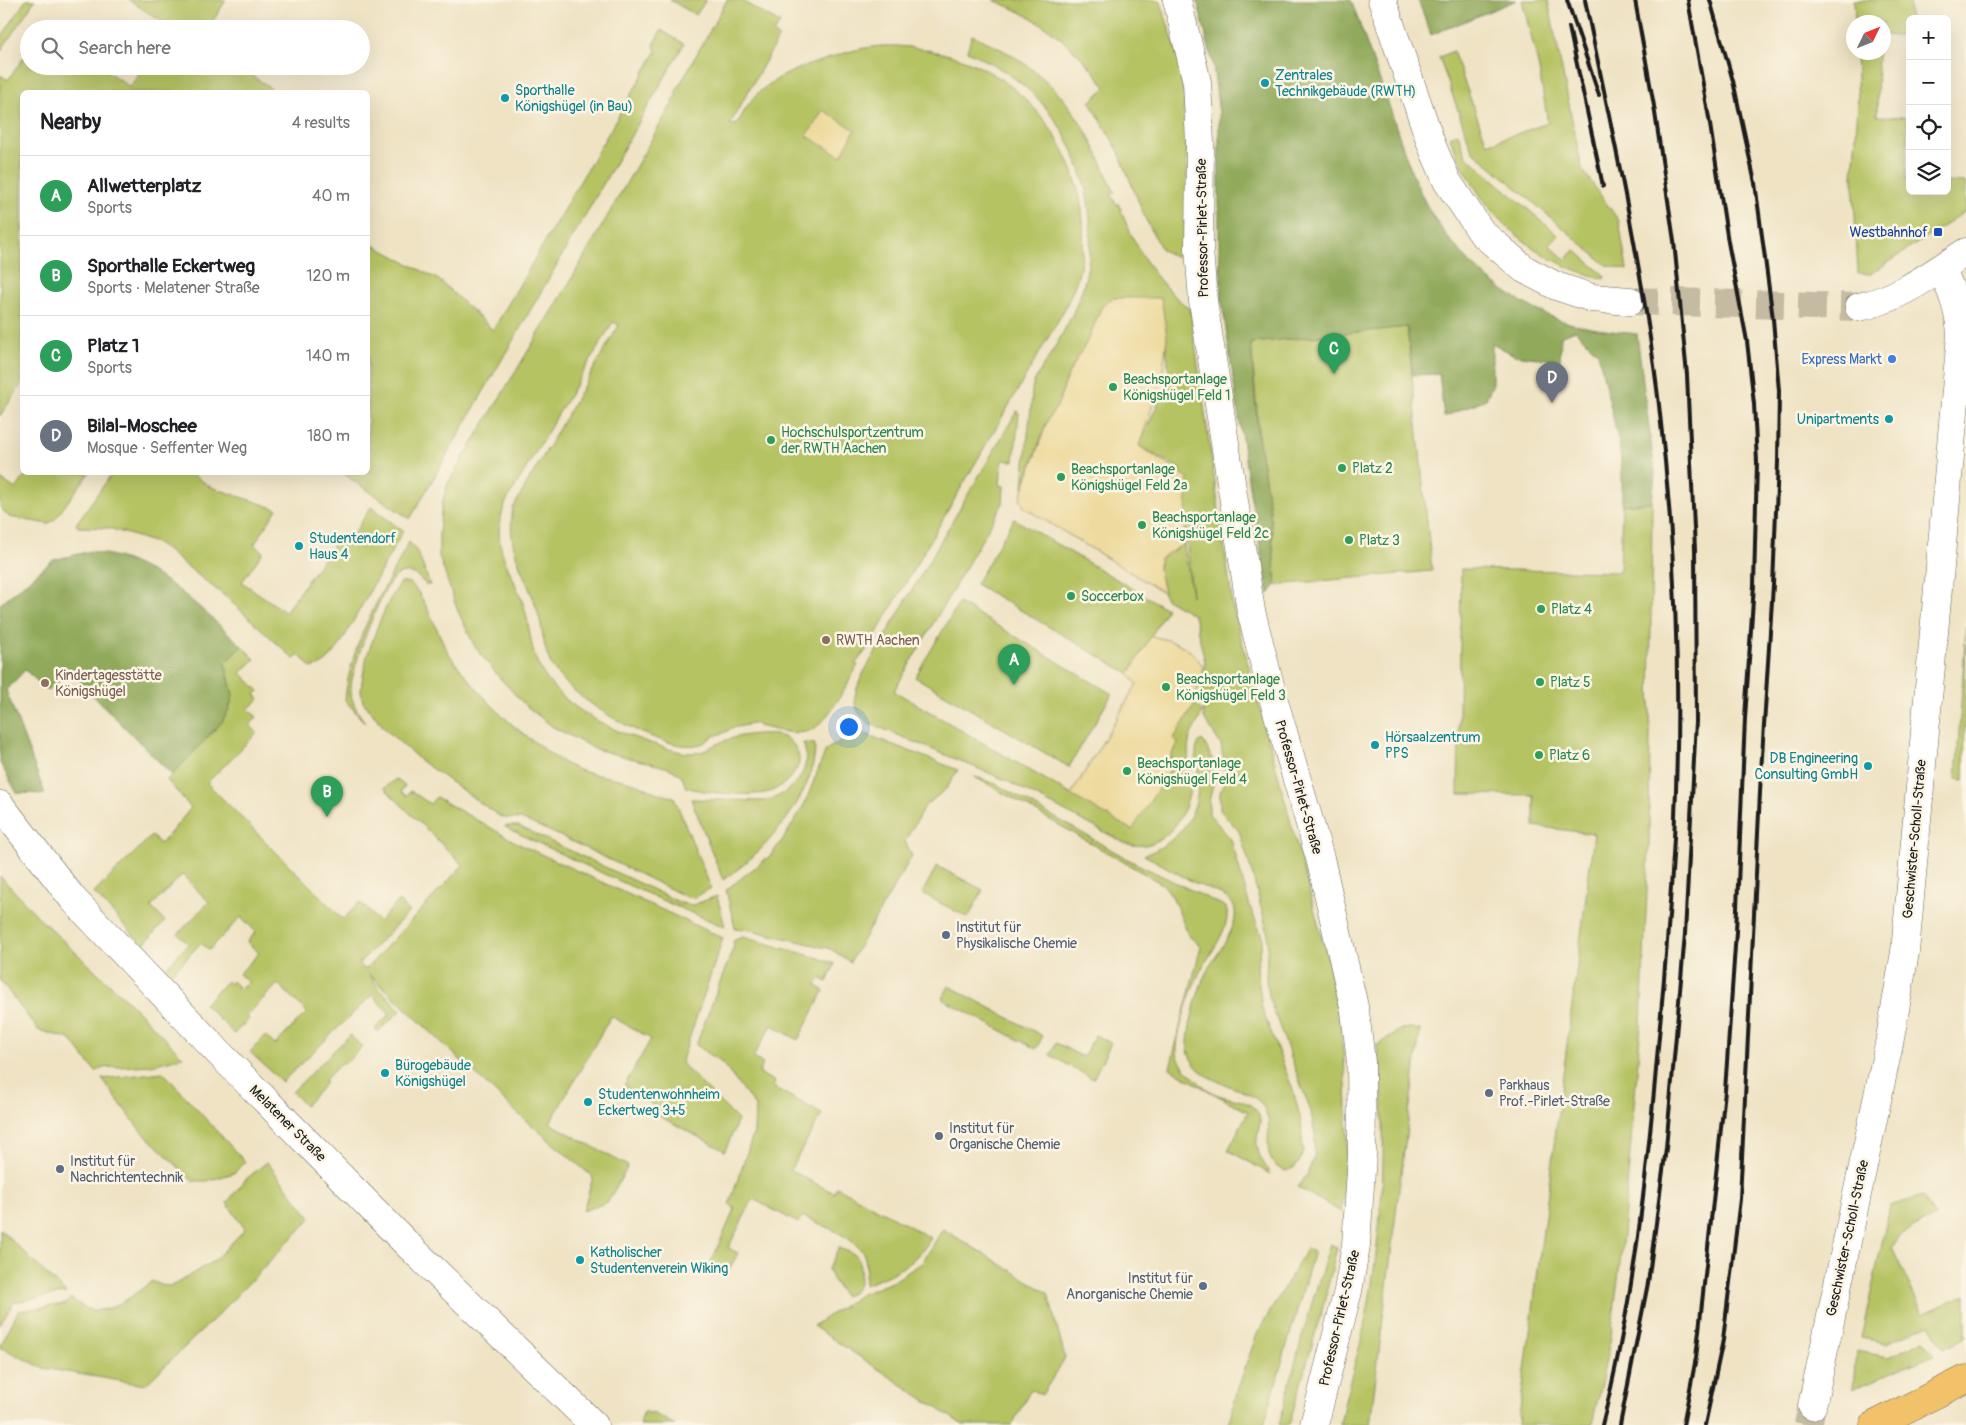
<!DOCTYPE html>
<meta charset="utf-8">
<style>
body{margin:0;font-family:Pangolin,sans-serif;background:#f6f6f6;color:#202124}
.controls{position:absolute;right:15px;top:15px;display:grid;overflow:hidden;border-radius:8px;box-shadow:0 5px 20px #0002}
.controls button{width:45px;height:45px;display:grid;place-items:center;padding:0;border:0;border-bottom:1px solid #e0e0e0;background:#fff;color:#202124;font:25px sans-serif}
.compass{position:absolute;left:1846px;top:15px;width:45px;height:45px;border-radius:50%;background:#fff;box-shadow:0 5px 20px #0002;rotate:47deg}
.you{position:absolute;left:848px;top:726px;width:18px;height:18px;margin:-12px;border:4px solid #fff;border-radius:50%;background:#1a73e8;box-shadow:0 0 0 8px #1a73e833}
.badge{display:grid;place-items:center;width:32px;height:32px;border-radius:50%;background:#0f766e;color:#fff;font-size:16px;font-weight:700}
.pin{position:absolute;translate:-50% -41px;filter:drop-shadow(0 1px 2px #0008)}
.pin::after{content:'';position:absolute;top:26px;width:18px;height:15px;background:inherit;clip-path:polygon(0 0,100% 0,50% 100%)}
.list{margin:0;padding:0;list-style:none}
h2{display:flex;justify-content:space-between;align-items:center;height:65px;margin:0;padding:0 20px;font-size:21px}
h2 small{font-size:16px;font-weight:400;color:#757577}
.list li{display:grid;grid-template-columns:32px 1fr auto;gap:15px;align-items:center;box-sizing:border-box;height:80px;padding:0 20px;border-top:1px solid #e0e0e0}
.list b{display:block;font-size:19px;white-space:nowrap}
.list p{margin:0;font-size:16px;white-space:nowrap;color:#757577}
.list em{font-size:16px;font-style:normal;color:#757577}
.icon{flex:none;width:28px;height:28px;fill:none;stroke:currentColor;stroke-width:2;stroke-linecap:round;stroke-linejoin:round}
.map{position:relative;flex:none;width:1966px;height:1425px;overflow:hidden}
.search{position:absolute;background:#fff;box-shadow:0 5px 20px #0002;left:20px;top:20px;width:350px;height:55px;display:flex;align-items:center;gap:12px;box-sizing:border-box;padding:0 18px;border-radius:28px;color:#757577;font-size:19px}
.panel{position:absolute;background:#fff;box-shadow:0 5px 20px #0002;left:20px;top:90px;width:350px;height:385px;border-radius:8px}
.map>svg:first-child{display:block}
</style>
<div class="map">
<svg width="1966" height="1425" viewBox="0 0 1966 1425">
<rect width="100%" height="100%" fill="#fcf5e5"/>
<filter id="ink" filterUnits="userSpaceOnUse"><feTurbulence type="fractalNoise" baseFrequency=".02" numOctaves="2"/><feDisplacementMap in="SourceGraphic" scale="10" xChannelSelector="R" yChannelSelector="G"/><feConvolveMatrix kernelMatrix="1 2 1 2 8 2 1 2 1" color-interpolation-filters="sRGB"/></filter>
<filter id="wash" filterUnits="userSpaceOnUse"><feTurbulence type="fractalNoise" baseFrequency=".0096" numOctaves="4" result="noise"/><feDisplacementMap in="SourceGraphic" scale="20" xChannelSelector="R" yChannelSelector="G"/><feGaussianBlur stdDeviation="1.12" result="paint"/><feColorMatrix in="noise" values="0 0 0 0 0 0 0 0 0 0 0 0 0 0 0 0 0 1.4 0 .05"/><feComposite in="paint" operator="in"/></filter>
<g filter="url(#wash)">
<rect width="100%" height="100%" fill="#efe3c4"/>
<!-- green -->
<path fill="#b6c364" stroke="#697040" d="M26,0H35L0,52V39Z
M129,0H226L208,29H170V27Z
M670,0H706L696,15Z
M727,0H740L780,23L773,34L779,37L730,124L736,125C743,115 748,102 757,94C775,77 801,67 824,60C840,54 856,49 872,47C892,44 913,47 932,51C1032,69 1102,171 1079,272C1075,287 1069,300 1062,314L868,648L855,664L858,665C848,682 828,724 809,731C794,736 773,729 758,726L757,723L731,728C726,734 720,733 714,736C709,739 706,742 701,744C664,755 576,701 555,671C543,654 544,633 538,613C527,575 505,550 513,508L619,325L613,322L506,502C489,543 507,561 521,598C529,617 529,638 535,657C552,705 615,733 660,746C671,750 688,755 700,752C707,751 711,746 717,744C734,735 774,728 790,741C797,747 802,760 797,768C791,778 780,789 769,792C751,797 704,793 686,787L681,775L669,768L595,749L553,727L525,705L498,676L475,647L457,609L439,556V532L442,503L448,483L564,292L677,95L675,93Z
M993,0H1160C1166,20 1174,41 1179,62C1191,125 1186,192 1185,256L1175,257L1162,250L1145,218L1118,150L1090,102L1106,87C1074,45 1043,19 993,0Z
M1522,0H1548L1582,169L1619,221L1627,270L1606,265L1472,150L1439,57L1453,51L1487,144L1548,123L1538,64Z
M1854,0H1910L1909,37L1884,35V22H1855Z
M661,30L684,44L410,519L342,473L368,472V316L372,310L368,306V242L439,280L493,330L656,52L654,43Z
M972,35C1025,58 1061,86 1089,137C1099,155 1106,175 1115,193L1111,194L1116,204H1119C1132,244 1156,284 1190,309L1233,608L1327,957C1339,1011 1347,1065 1347,1120C1348,1151 1344,1181 1341,1212L1297,1187L1307,1175L1314,1157L1315,1135L1311,1112L1270,1001L1266,979L1268,934L1249,862L1239,831L1220,810V793L1226,776L1221,745L1204,718L1202,690L1205,662L1194,615L1165,598L1159,570V558L1184,544L1192,596L1180,469L1139,446L1159,401L1171,392L1161,299L1112,298L1101,308L1089,338L1069,373L1057,407L1048,419L1023,487C1025,461 1028,435 1031,408C1032,400 1031,389 1034,382C1038,374 1043,366 1048,359C1062,335 1076,311 1084,284C1102,216 1082,140 1031,92C1012,74 990,62 967,51Z
M29,50V66H99L130,87L144,66H238L276,92H22V383L0,416V75L8,80Z
M1856,53H1878L1877,116L1908,117L1906,180L1910,181V191H1947V182L1966,183V211L1871,274L1858,273L1853,177L1858,106Z
M1458,133L1466,156L1558,235L1549,245L1566,260L1575,250L1605,276L1604,279C1528,260 1477,209 1450,137Z
M1407,327L1432,571L1276,585L1270,510L1258,436V421L1251,343Z
M1017,411L1019,413L1014,461L1002,460L1000,485L1004,486L1003,503L894,691L1132,830L1178,743L1174,738L1195,704L1202,711C1200,723 1190,731 1189,742C1186,758 1192,774 1190,789C1185,821 1160,855 1125,843L1003,779L869,723C848,706 854,693 864,672Z
M113,472L190,473L211,487L277,509L254,545L263,552L242,582L285,612L336,541L346,546L371,507L403,531L340,645C331,657 326,665 311,668L299,655L294,659L227,598L159,544L109,528L78,527L76,524Z
M27,473V472L89,473L55,519L48,524L9,517L0,507V479L16,489Z
M1652,502L1649,845L1641,1024L1622,1246L1611,1337L1592,1425H1518L1594,834L1534,826V795L1458,794L1461,569L1620,572L1622,505Z
M1014,519L1167,609L1129,674L976,584Z
M409,542L418,553L430,585H426C421,579 414,571 404,573C399,573 395,577 391,581C379,596 351,669 351,688C350,702 358,712 365,723L345,700C350,643 383,591 409,542Z
M401,582C402,582 407,582 409,583C423,589 440,642 452,658C477,691 503,720 537,744C550,754 563,764 579,770C596,776 614,777 631,782C646,787 658,795 674,797L711,888L694,898L687,897L556,834L521,819L505,818L499,816L421,761L386,730L363,702L361,691L362,681L367,656L378,625L389,601Z
M959,603L1112,694L1069,767L915,677Z
M1966,627L1964,780L1956,779Z
M242,646L255,659L241,673L259,691L255,694L259,699L248,709L257,717L250,725L257,733L207,783L343,919L360,902L379,922L399,901L409,912L359,963L365,970L463,865L384,788L396,779L405,786L401,791L406,796L411,791L430,804L436,797L521,845L723,938L681,1063L738,1120L725,1151L659,1116L661,1110L624,1086L651,1039L611,1016L550,1123L628,1166L608,1202L583,1211L593,1177L517,1113L369,974L379,988L401,1010L378,1032L375,1029L390,1014L372,995L282,1082L250,1052L265,1036L275,1045L307,1012L278,984L246,1016L249,1019L234,1034L204,1004L227,981L230,984L232,981L240,989L248,982L239,974L259,953L247,942L256,932L241,917L209,950L201,943L171,974L165,969L188,944L178,934L209,902L182,875L151,907L165,921L143,945L94,893L151,836L161,844L191,808L167,780L222,722L229,709L233,695L225,663Z
M863,733L958,770L947,788L925,806L905,841L912,856L850,962L831,949L751,930L735,928L726,890L771,855L784,838L805,803L826,750L849,735Z
M1201,740L1204,742L1215,765V775L1209,802V814L1231,839L1250,907L1263,939L1257,967L1262,1009L1293,1090L1301,1121L1303,1152L1300,1161L1295,1167L1286,1171C1260,1164 1271,1136 1268,1119C1267,1115 1265,1112 1264,1108C1254,1085 1200,1088 1189,1054C1184,1039 1198,988 1206,973C1214,956 1247,920 1231,902C1223,893 1208,889 1197,884C1179,875 1162,864 1144,855C1180,842 1201,814 1198,774C1198,763 1192,749 1201,740Z
M803,743L815,744C816,796 764,853 723,880L691,799L765,801C792,794 814,771 803,743Z
M975,777L996,784L1133,862L1226,907C1233,928 1206,957 1198,976C1189,995 1176,1032 1177,1052C1177,1065 1206,1091 1218,1095C1229,1099 1244,1099 1253,1107C1267,1119 1255,1132 1257,1146C1259,1157 1265,1165 1270,1174L1228,1150L1248,1112C1222,1098 1195,1084 1170,1068L1201,946L1189,936L1173,898L1164,885Z
M505,826H518L681,903L693,905L717,896L725,927C650,896 577,862 505,827Z
M937,866L983,890L968,918L922,893Z
M0,876L42,921L131,1004L183,1057L152,1065L101,1068L96,1072L70,1039L38,1030L0,980Z
M743,937L819,958L835,964L827,982L820,978L816,985L824,991L798,1040L772,1025L753,1057L763,1064L759,1073L775,1082L773,1087L822,1114L790,1170L834,1193L837,1187L931,1238C917,1263 890,1276 864,1285C865,1276 868,1261 863,1253C853,1236 819,1224 802,1216L798,1223L753,1199L728,1248L738,1253L729,1270L711,1262L735,1208L729,1205L754,1132L755,1106L722,1063L696,1045L734,946L733,941Z
M949,986L1043,1036L1036,1049L942,999Z
M1411,1028L1420,1030L1396,1212L1370,1425H1340C1346,1389 1359,1354 1366,1318C1383,1229 1389,1135 1377,1045L1401,1029Z
M350,1035L362,1047L345,1064L342,1062L324,1081L326,1083L305,1106L292,1092Z
M1095,1035L1111,1043L1093,1079L1050,1055L1056,1043L1083,1057Z
M163,1072L245,1162L234,1173L207,1181H193L140,1130L102,1079Z
M267,1162L311,1218L217,1316L145,1385L43,1368L0,1347L18,1311L66,1304L71,1298C77,1303 84,1309 92,1310C113,1313 136,1293 152,1281L161,1285L172,1286L215,1260L245,1229L227,1203L245,1180Z
M1923,1196L1935,1217L1899,1235L1892,1248L1923,1314L1966,1294V1337L1944,1349L1930,1324L1886,1343L1861,1338L1890,1206Z
M0,1229L66,1293L14,1302L0,1325Z
M943,1229L1048,1293L1065,1358L1042,1395L1031,1389L1012,1425H963L813,1326L860,1295L894,1281L922,1263Z
M1330,1244L1337,1247L1324,1303L1289,1425H1279L1305,1326Z
M839,1248C845,1251 853,1252 856,1256C862,1262 861,1281 857,1288C854,1292 848,1295 844,1296L832,1279L828,1269Z
M1307,1248L1314,1251L1264,1425H1228L1239,1385L1257,1334Z
M1925,1340L1934,1355L1853,1389L1856,1351L1888,1357Z
M644,1411L650,1414L651,1412L675,1425H639Z"/>
<!-- forest -->
<path fill="#90a95a" stroke="#56623b" d="M1197,0H1351C1365,38 1378,76 1392,114C1402,145 1412,177 1427,206C1457,259 1508,303 1566,322C1589,329 1613,331 1637,334L1655,474L1652,502L1622,505V471L1619,443L1598,353L1575,330L1561,336L1560,361L1514,355L1492,343V386L1486,399L1444,417L1439,374L1413,375L1407,327L1251,343L1258,436L1270,510L1276,585L1269,594L1250,493L1222,302L1219,250V114L1213,64Z
M1418,0H1517L1431,35Z
M91,551C104,554 117,556 129,561C173,579 207,614 242,646L225,663L233,695L229,709L222,722L172,775L69,671L48,691L25,670L6,690L45,794L17,793L0,763V604L53,560Z"/>
<!-- sand -->
<path fill="#eeda9e" stroke="#857b5d" d="M823,110L855,130L841,156L807,136Z
M1112,298H1161L1167,337L1162,378L1139,446L1188,478L1184,544L1159,559V570L1164,593L1025,508L1020,499L1048,419L1057,407L1069,373L1089,338L1101,308Z
M1151,636C1177,642 1187,644 1203,666L1195,704L1174,738L1178,743L1168,761L1173,765L1132,830L1071,795L1137,684L1129,674Z"/>
</g>
<g filter="url(#ink)">
<g fill="none" stroke-linecap="round" stroke-linejoin="round">
<!-- minor-tunnel -->
<path stroke="#c5bba2" stroke-width="28" stroke-dasharray="28 14" stroke-linecap="butt" d="M1630,301L1859,307
M1808,1425L1812,1406"/>
<!-- minor casing -->
<g stroke="#666257" stroke-width="29">
<path id="minor" d="M1177,0L1197,82L1200,143L1199,249L1203,301L1251,611L1274,701L1320,858L1355,1011L1361,1062L1362,1155L1356,1245L1348,1291L1314,1425
M1382,0L1432,146L1447,181L1482,233L1524,269L1556,286L1592,298L1630,301
M1859,307C1901,298 1931,274 1966,252
M0,805L73,899L218,1052L407,1244L594,1425
M1812,1406L1889,1044L1905,952L1961,335C1960,311 1951,290 1942,269"/>
</g>
<!-- major casing -->
<g stroke="#666257" stroke-width="29">
<path id="major" d="M1874,1425L1966,1379"/>
</g>
<!-- minor -->
<use href="#minor" stroke="#fff" stroke-width="28"/>
<!-- major -->
<use href="#major" stroke="#f2c26a" stroke-width="28"/>
<!-- rail -->
<path stroke="#1c1c1c" stroke-width="4" d="M1567,0L1599,95
M1585,0C1613,135 1643,269 1659,405C1675,541 1681,680 1675,816C1672,893 1665,970 1658,1047C1647,1174 1634,1301 1602,1425
M1569,27L1603,186
M1620,1425L1648,1283L1666,1148L1685,934L1696,721L1695,550L1687,375L1674,241L1654,106L1635,0
M1683,1425L1696,1358L1725,1091L1736,932L1745,718L1754,585L1757,462L1754,404L1747,341L1728,242L1709,118L1688,0
M1705,1425L1723,1340L1740,1199L1761,772L1773,585L1778,462L1779,391L1773,319L1755,183L1733,81L1710,0"/>
</g>
</g>
<!-- markers -->
<g fill="#0f9aa8" stroke="#fcf5e5" stroke-width="2">
<circle cx="1265" cy="83" r="5"/>
<circle cx="505" cy="98" r="5"/>
<circle cx="1889" cy="419" r="5"/>
<circle cx="299" cy="546" r="5"/>
<circle cx="1375" cy="745" r="5"/>
<circle cx="1868" cy="766" r="5"/>
<circle cx="385" cy="1073" r="5"/>
<circle cx="588" cy="1102" r="5"/>
<circle cx="580" cy="1260" r="5"/>
</g>
<rect fill="#1a4fb4" stroke="#fcf5e5" stroke-width="2" x="1933" y="227" width="10" height="10" rx="2.5"/>
<circle fill="#3f7fe0" stroke="#fcf5e5" stroke-width="2" cx="1892" cy="359" r="5"/>
<g fill="#2e9e5b" stroke="#fcf5e5" stroke-width="2">
<circle cx="1113" cy="387" r="5"/>
<circle cx="771" cy="440" r="5"/>
<circle cx="1342" cy="468" r="5"/>
<circle cx="1061" cy="477" r="5"/>
<circle cx="1142" cy="525" r="5"/>
<circle cx="1349" cy="540" r="5"/>
<circle cx="1071" cy="596" r="5"/>
<circle cx="1541" cy="609" r="5"/>
<circle cx="1540" cy="682" r="5"/>
<circle cx="1166" cy="687" r="5"/>
<circle cx="1539" cy="755" r="5"/>
<circle cx="1127" cy="771" r="5"/>
</g>
<g fill="#8d6e63" stroke="#fcf5e5" stroke-width="2">
<circle cx="826" cy="640" r="5"/>
<circle cx="45" cy="683" r="5"/>
</g>
<g fill="#5c6f8a" stroke="#fcf5e5" stroke-width="2">
<circle cx="946" cy="935" r="5"/>
<circle cx="1489" cy="1093" r="5"/>
<circle cx="939" cy="1136" r="5"/>
<circle cx="60" cy="1169" r="5"/>
<circle cx="1203" cy="1286" r="5"/>
</g>
<g text-anchor="middle" stroke-width="5" stroke-linejoin="round" paint-order="stroke">
<!-- culture labels -->
<g font-size="14" fill="#0d838f" stroke="#fcf5e5" text-anchor="start">
<text x="1275" y="80">Zentrales<tspan x="1275" dy="16">Technikgebäude (RWTH)</tspan></text>
<text x="515" y="95">Sporthalle<tspan x="515" dy="16">Königshügel (in Bau)</tspan></text>
<text x="1879" y="424" text-anchor="end">Unipartments</text>
<text x="309" y="543">Studentendorf<tspan x="309" dy="16">Haus 4</tspan></text>
<text x="1385" y="742">Hörsaalzentrum<tspan x="1385" dy="16">PPS</tspan></text>
<text x="1858" y="763" text-anchor="end">DB Engineering<tspan x="1858" dy="16">Consulting GmbH</tspan></text>
<text x="395" y="1070">Bürogebäude<tspan x="395" dy="16">Königshügel</tspan></text>
<text x="598" y="1099">Studentenwohnheim<tspan x="598" dy="16">Eckertweg 3+5</tspan></text>
<text x="590" y="1257">Katholischer<tspan x="590" dy="16">Studentenverein Wiking</tspan></text>
</g>
<!-- street labels -->
<g font-size="14" fill="#1c1c1c" stroke="#fcf5e5">
<text transform="translate(1202 228) rotate(-91)" y="5">Professor-Pirlet-Straße</text>
<text transform="translate(1299 787) rotate(74)" y="5">Professor-Pirlet-Straße</text>
<text transform="translate(1914 839) rotate(-85)" y="5">Geschwister-Scholl-Straße</text>
<text transform="translate(288 1123) rotate(45)" y="5">Melatener Straße</text>
<text transform="translate(1847 1238) rotate(-78)" y="5">Geschwister-Scholl-Straße</text>
<text transform="translate(1339 1318) rotate(-77)" y="5">Professor-Pirlet-Straße</text>
</g>
<!-- transit labels -->
<g font-size="14" fill="#164399" stroke="#fcf5e5" text-anchor="end">
<text x="1928" y="237">Westbahnhof</text>
</g>
<!-- shop labels -->
<g font-size="14" fill="#366cbe" stroke="#fcf5e5" text-anchor="end">
<text x="1882" y="364">Express Markt</text>
</g>
<!-- leisure labels -->
<g font-size="14" fill="#27864d" stroke="#fcf5e5" text-anchor="start">
<text x="1123" y="384">Beachsportanlage<tspan x="1123" dy="16">Königshügel Feld 1</tspan></text>
<text x="781" y="437">Hochschulsportzentrum<tspan x="781" dy="16">der RWTH Aachen</tspan></text>
<text x="1352" y="473">Platz 2</text>
<text x="1071" y="474">Beachsportanlage<tspan x="1071" dy="16">Königshügel Feld 2a</tspan></text>
<text x="1152" y="522">Beachsportanlage<tspan x="1152" dy="16">Königshügel Feld 2c</tspan></text>
<text x="1359" y="545">Platz 3</text>
<text x="1081" y="601">Soccerbox</text>
<text x="1551" y="614">Platz 4</text>
<text x="1176" y="684">Beachsportanlage<tspan x="1176" dy="16">Königshügel Feld 3</tspan></text>
<text x="1550" y="687">Platz 5</text>
<text x="1549" y="760">Platz 6</text>
<text x="1137" y="768">Beachsportanlage<tspan x="1137" dy="16">Königshügel Feld 4</tspan></text>
</g>
<!-- education labels -->
<g font-size="14" fill="#785e54" stroke="#fcf5e5" text-anchor="start">
<text x="836" y="645">RWTH Aachen</text>
<text x="55" y="680">Kindertagesstätte<tspan x="55" dy="16">Königshügel</tspan></text>
</g>
<!-- service labels -->
<g font-size="14" fill="#4e5e75" stroke="#fcf5e5" text-anchor="start">
<text x="956" y="932">Institut für<tspan x="956" dy="16">Physikalische Chemie</tspan></text>
<text x="1499" y="1090">Parkhaus<tspan x="1499" dy="16">Prof.-Pirlet-Straße</tspan></text>
<text x="949" y="1133">Institut für<tspan x="949" dy="16">Organische Chemie</tspan></text>
<text x="70" y="1166">Institut für<tspan x="70" dy="16">Nachrichtentechnik</tspan></text>
<text x="1193" y="1283" text-anchor="end">Institut für<tspan x="1193" dy="16">Anorganische Chemie</tspan></text>
</g>
</g>
</svg>
<div class="controls">
<button>+</button>
<button>−</button>
<button><svg class="icon" aria-label="locate" viewBox="0 0 24 24"><circle cx="12" cy="12" r="6"/><path d="M12 2v4M12 18v4M2 12h4M18 12h4"/></svg></button>
<button><svg class="icon" aria-label="layers" viewBox="0 0 24 24"><path d="M12 4l9 5-9 5-9-5zM3 14l9 5 9-5"/></svg></button>
</div>
<svg class="compass" viewBox="-18 -18 36 36"><path d="M0-13l5 13h-10z" fill="#e53935"/><path d="M0 13l5-13h-10z" fill="#757577"/></svg>
<div class="you"></div>
<div class="pin badge" style="left:1014px;top:685px;background:#2e9e5b">A</div>
<div class="pin badge" style="left:327px;top:817px;background:#2e9e5b">B</div>
<div class="pin badge" style="left:1334px;top:374px;background:#2e9e5b">C</div>
<div class="pin badge" style="left:1552px;top:403px;background:#6b7280">D</div>
<div class="search"><svg class="icon" aria-label="search" viewBox="0 0 24 24"><circle cx="10" cy="10" r="6"/><path d="M15 15l6 6"/></svg>Search here</div>
<section class="panel">
<h2>Nearby<small>4 results</small></h2>
<ul class="list">
<li><span class="badge" style="background:#2e9e5b">A</span><div><b>Allwetterplatz</b><p>Sports</p></div><em>40 m</em></li>
<li><span class="badge" style="background:#2e9e5b">B</span><div><b>Sporthalle Eckertweg</b><p>Sports · Melatener Straße</p></div><em>120 m</em></li>
<li><span class="badge" style="background:#2e9e5b">C</span><div><b>Platz 1</b><p>Sports</p></div><em>140 m</em></li>
<li><span class="badge" style="background:#6b7280">D</span><div><b>Bilal-Moschee</b><p>Mosque · Seffenter Weg</p></div><em>180 m</em></li>
</ul>
</section>
</div>
